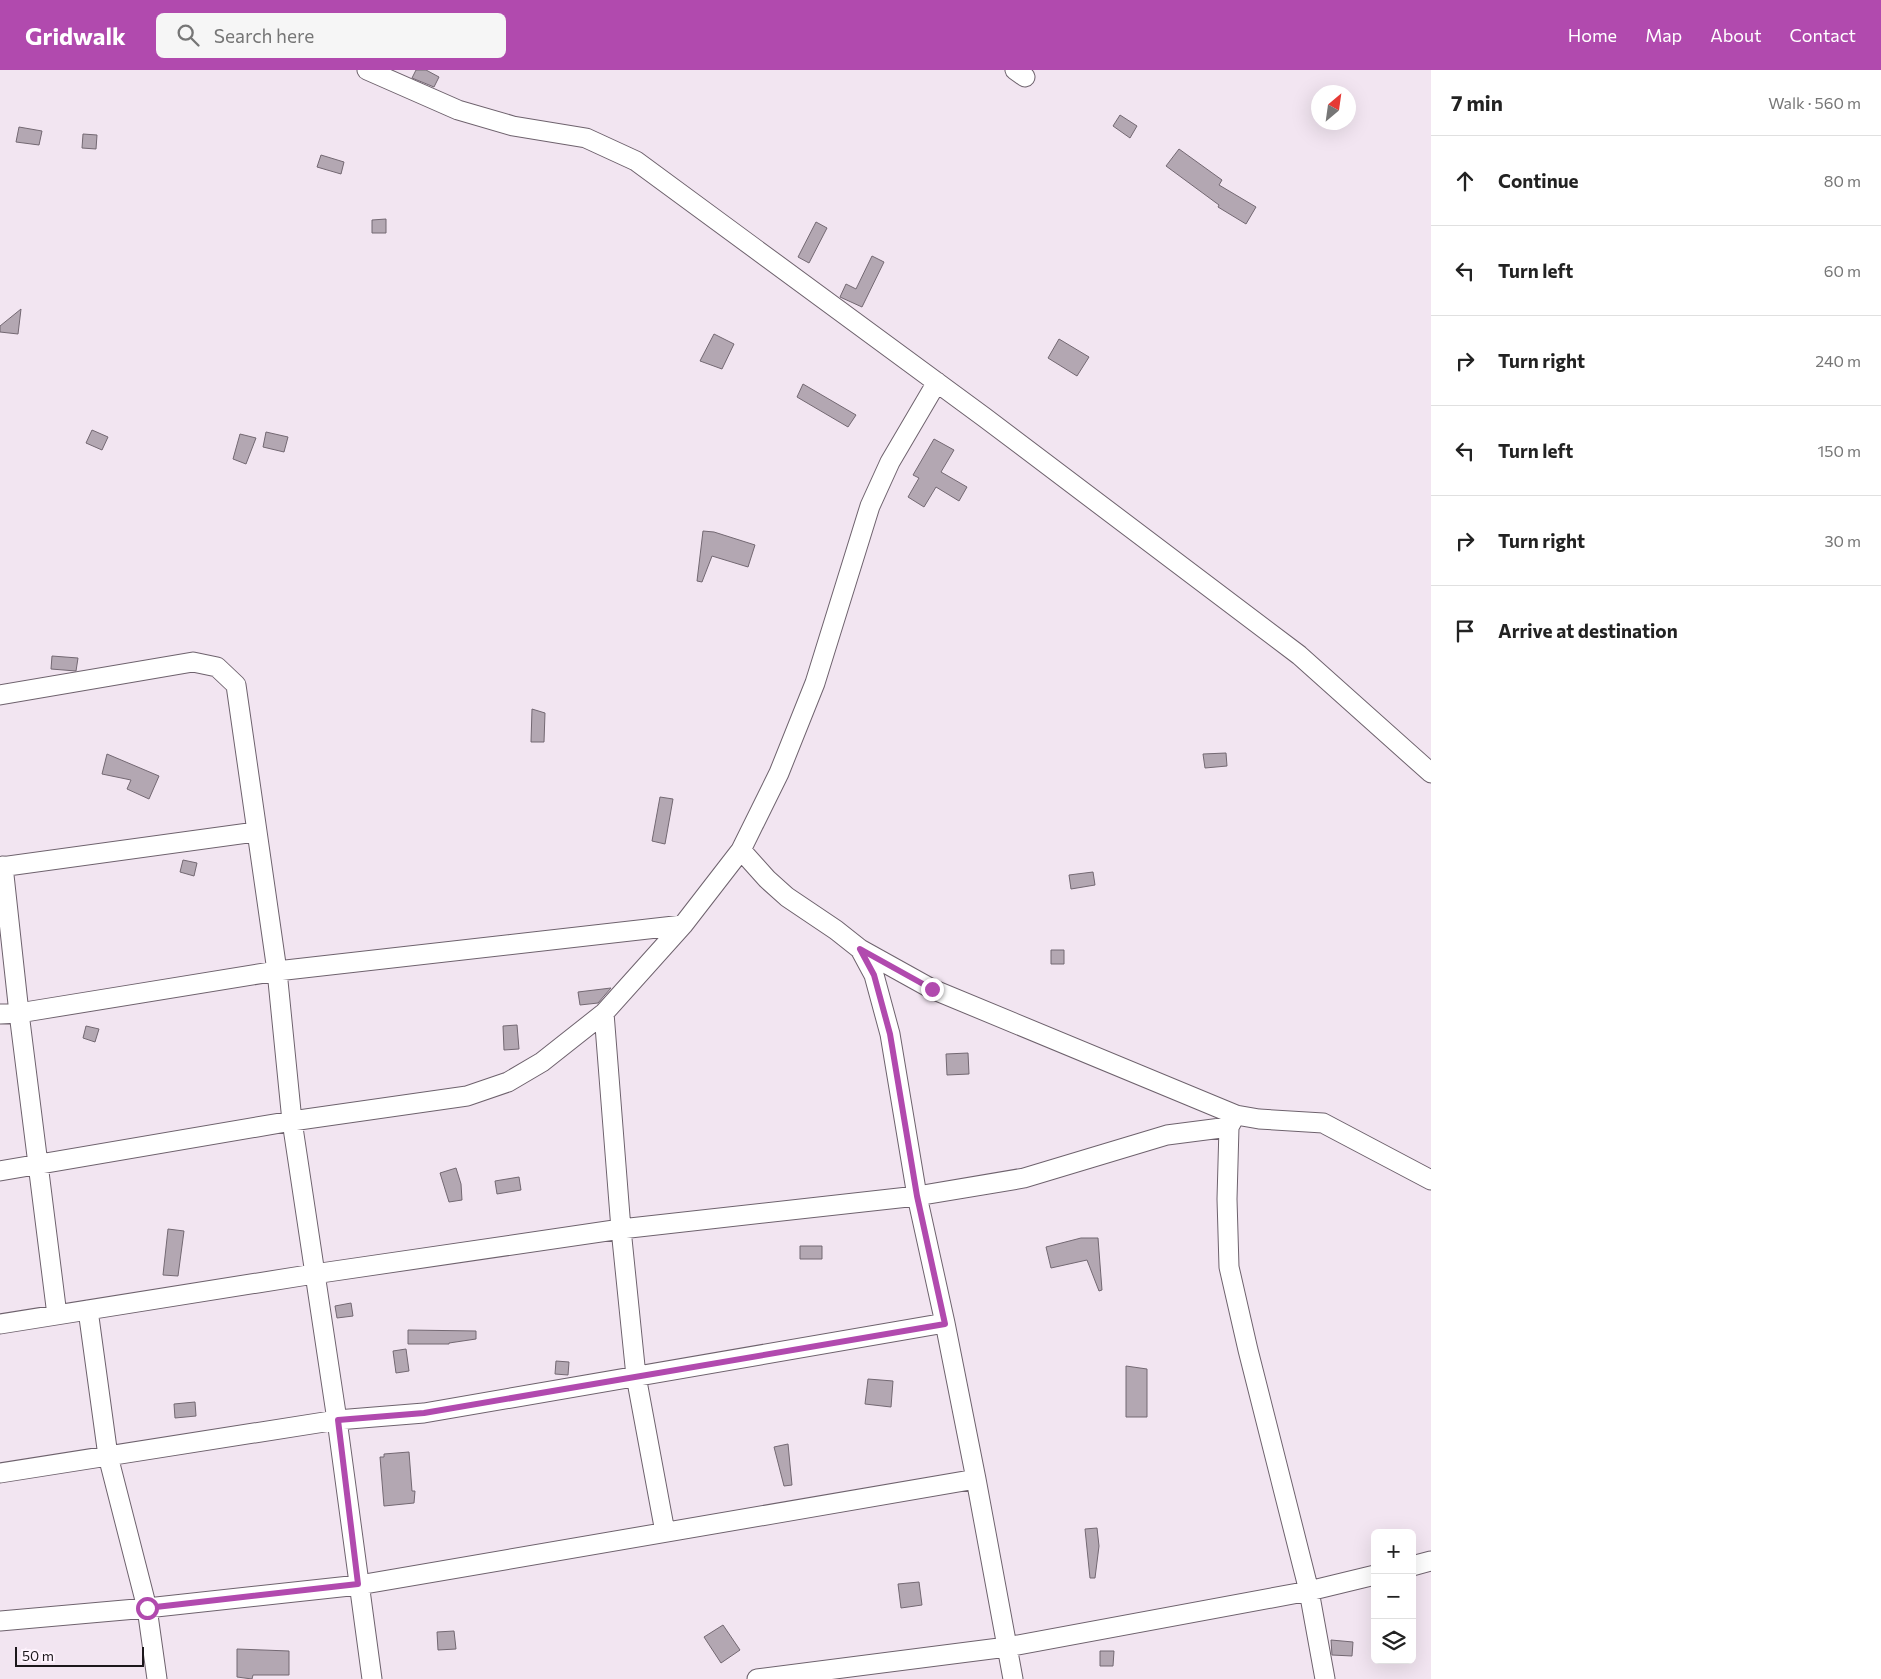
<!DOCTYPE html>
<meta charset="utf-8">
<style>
body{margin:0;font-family:Commissioner,sans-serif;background:#f6f6f6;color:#222}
.controls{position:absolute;right:15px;bottom:15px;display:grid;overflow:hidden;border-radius:8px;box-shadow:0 5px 20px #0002}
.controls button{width:45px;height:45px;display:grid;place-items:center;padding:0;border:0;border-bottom:1px solid #e0e0e0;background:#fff;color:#222;font:25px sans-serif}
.compass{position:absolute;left:1311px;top:15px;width:45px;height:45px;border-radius:50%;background:#fff;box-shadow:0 5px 20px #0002;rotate:29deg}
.scale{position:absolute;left:15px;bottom:12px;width:129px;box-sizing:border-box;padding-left:5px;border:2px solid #1c171b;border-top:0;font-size:14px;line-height:18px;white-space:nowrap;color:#1c171b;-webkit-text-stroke:4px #fef3fd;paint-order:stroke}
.stop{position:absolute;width:15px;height:15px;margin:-11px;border:4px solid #b14aae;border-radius:50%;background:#fff}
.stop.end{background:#b14aae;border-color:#fff;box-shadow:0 1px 5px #0008}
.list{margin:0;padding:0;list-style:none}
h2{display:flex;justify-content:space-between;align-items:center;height:65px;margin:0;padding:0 20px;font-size:21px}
h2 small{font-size:16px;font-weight:400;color:#767676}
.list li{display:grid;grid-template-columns:32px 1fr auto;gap:15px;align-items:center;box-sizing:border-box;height:90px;padding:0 20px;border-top:1px solid #e0e0e0}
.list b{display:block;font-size:19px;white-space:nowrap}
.list em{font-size:16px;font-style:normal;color:#767676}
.icon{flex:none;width:28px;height:28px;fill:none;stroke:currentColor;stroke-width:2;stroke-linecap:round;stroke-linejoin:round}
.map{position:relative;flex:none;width:1431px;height:1609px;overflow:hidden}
header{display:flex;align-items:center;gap:30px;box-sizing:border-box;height:70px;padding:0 25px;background:#b14aae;color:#fff}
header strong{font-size:24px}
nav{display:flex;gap:28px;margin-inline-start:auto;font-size:18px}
.search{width:350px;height:45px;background:#f6f6f6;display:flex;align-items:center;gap:12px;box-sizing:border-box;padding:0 18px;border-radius:8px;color:#767676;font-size:19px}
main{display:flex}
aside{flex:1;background:#fff}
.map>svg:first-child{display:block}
</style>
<header>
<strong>Gridwalk</strong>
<div class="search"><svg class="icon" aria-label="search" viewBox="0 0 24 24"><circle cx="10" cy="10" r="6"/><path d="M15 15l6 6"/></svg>Search here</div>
<nav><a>Home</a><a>Map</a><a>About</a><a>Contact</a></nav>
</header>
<main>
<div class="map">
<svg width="1431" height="1609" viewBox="0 0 1431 1609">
<rect width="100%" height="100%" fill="#f2e5f1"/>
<!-- building -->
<path fill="#b3a7b2" stroke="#736872" d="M416,0H426L439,7L434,17L412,8Z
M1120,45L1137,56L1130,68L1113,56Z
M19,57L42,61L39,75L16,72Z
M83,64L97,65L96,79L82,78Z
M1179,79L1222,110L1219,115L1256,137L1246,154L1218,137L1219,135L1166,96Z
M321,85L344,92L341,104L317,97Z
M386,149V163H372V150Z
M816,152L827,158L809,193L798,187Z
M872,186L884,192L862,237L840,227L846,214L856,219Z
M21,239L18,264L0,262V256Z
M714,264L734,274L722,299L700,291Z
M1059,269L1089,287L1077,306L1048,288Z
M803,314L856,345L848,357L797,327Z
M92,360L108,367L102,380L86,373Z
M266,362L288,367L284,382L263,377Z
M240,364L256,368L246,394L233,389Z
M934,369L954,380L941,402L967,417L959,431L936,417L924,437L908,427L919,408L913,405Z
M703,461L714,462L755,475L748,497L712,486L702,512L697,511Z
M52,586L78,588L76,601L51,599Z
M532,639L545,643L544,672H531Z
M1226,683L1227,696L1205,698L1203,684Z
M107,684L159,706L149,729L127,719L131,710L102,704Z
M660,727L673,729L665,774L652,771Z
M183,790L197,793L194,806L180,802Z
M1093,802L1095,815L1071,819L1069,805Z
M1051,880H1064V894H1051Z
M611,918L598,933L580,935L578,922Z
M517,955L519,979L504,980L503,956Z
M86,956L99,959L95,972L83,968Z
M968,983L969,1004L947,1005L946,984Z
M456,1098L461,1114L462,1130L449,1132L440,1103Z
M519,1107L521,1120L497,1124L495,1111Z
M168,1159L184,1161L178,1206L163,1205Z
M1081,1168H1098L1102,1220L1099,1221L1087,1190L1051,1198L1046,1177Z
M800,1176H822V1189H800Z
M351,1233L353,1246L337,1248L335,1236Z
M408,1260L476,1261V1269L449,1273V1274H408Z
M406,1279L409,1301L396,1303L393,1281Z
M556,1291L569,1292L568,1305L555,1304Z
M1126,1296L1147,1299V1347H1126Z
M868,1309L893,1311L891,1337L865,1334Z
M195,1332L196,1346L175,1348L174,1334Z
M788,1374L792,1415L784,1416L774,1377Z
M409,1382L412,1421H415L414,1433L384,1436L380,1387H384V1384Z
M1097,1458L1099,1476L1095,1508H1090L1085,1459Z
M919,1512L922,1535L901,1538L898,1514Z
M723,1555L740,1580L721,1593L704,1567Z
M454,1561L456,1579L438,1580L437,1562Z
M1331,1570L1353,1572L1352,1586L1332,1585Z
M237,1579L289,1581V1605H253L252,1609L237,1607Z
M1100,1581H1114L1113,1596H1100Z"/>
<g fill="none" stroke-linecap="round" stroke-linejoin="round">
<!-- street casing -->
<g stroke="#6e626d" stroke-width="21">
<path id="street" d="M367,0L458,40L513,56L586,68L636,91L984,347L1299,585L1431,703
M1015,0L1025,7
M0,625L193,592L217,597L236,615L277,901L292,1051L337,1350L372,1609
M741,780L767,809L787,827L836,860L860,879L932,919L1236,1045L1259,1049L1323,1053L1431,1110
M3,796L19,943L57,1245
M0,797L256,762
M860,879L874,905L890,964L917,1126L945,1253L976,1409L1013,1609
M604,943L621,1159L636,1306L665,1462
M0,944L19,943L277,901L683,855
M1234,1048L1229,1057L1227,1129L1229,1197L1248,1280L1309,1521L1325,1609
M0,1101L292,1051L467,1026L508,1012L542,992L604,943L683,855L741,780L779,703L815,613L870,436L890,392L937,312
M88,1240L108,1386L147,1538L157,1609
M0,1254L314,1204L621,1159L917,1126L1024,1108L1167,1065L1229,1057
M0,1403L337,1350L424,1343L945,1253
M1412,1496L1431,1491
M0,1551L147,1538L359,1515L976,1409
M757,1609L1007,1577L1309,1521L1375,1505"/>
</g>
<!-- street -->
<use href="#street" stroke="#fff" stroke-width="19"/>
</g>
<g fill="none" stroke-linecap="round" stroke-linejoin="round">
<!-- route -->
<path stroke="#b14aae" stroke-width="6" d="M147,1538L358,1514L338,1350L424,1343L945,1254L917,1126L890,964L874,905L860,879L932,919"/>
</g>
</svg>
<div class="controls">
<button>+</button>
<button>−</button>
<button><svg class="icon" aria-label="layers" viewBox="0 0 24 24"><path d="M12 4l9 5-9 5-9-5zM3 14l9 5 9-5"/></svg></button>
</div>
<svg class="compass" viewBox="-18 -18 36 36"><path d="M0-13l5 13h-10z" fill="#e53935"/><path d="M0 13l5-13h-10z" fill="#767676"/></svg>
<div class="scale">50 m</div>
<div class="stop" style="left:147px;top:1538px"></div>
<div class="stop end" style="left:932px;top:919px"></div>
</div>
<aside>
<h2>7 min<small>Walk · 560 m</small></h2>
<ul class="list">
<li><svg class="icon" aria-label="ahead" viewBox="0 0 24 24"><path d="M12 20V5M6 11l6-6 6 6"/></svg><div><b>Continue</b></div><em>80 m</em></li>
<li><svg class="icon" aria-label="left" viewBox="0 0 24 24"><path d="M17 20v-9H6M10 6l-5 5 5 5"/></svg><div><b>Turn left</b></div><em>60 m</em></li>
<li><svg class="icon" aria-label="right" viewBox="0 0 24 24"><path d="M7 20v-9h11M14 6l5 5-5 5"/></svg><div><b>Turn right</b></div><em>240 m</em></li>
<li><svg class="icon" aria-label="left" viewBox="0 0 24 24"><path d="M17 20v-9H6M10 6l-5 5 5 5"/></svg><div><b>Turn left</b></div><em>150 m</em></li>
<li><svg class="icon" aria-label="right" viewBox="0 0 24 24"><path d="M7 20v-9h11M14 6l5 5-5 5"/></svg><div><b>Turn right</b></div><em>30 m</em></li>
<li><svg class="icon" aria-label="arrive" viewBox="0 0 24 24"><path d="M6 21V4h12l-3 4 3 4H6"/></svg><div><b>Arrive at destination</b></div></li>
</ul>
</aside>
</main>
